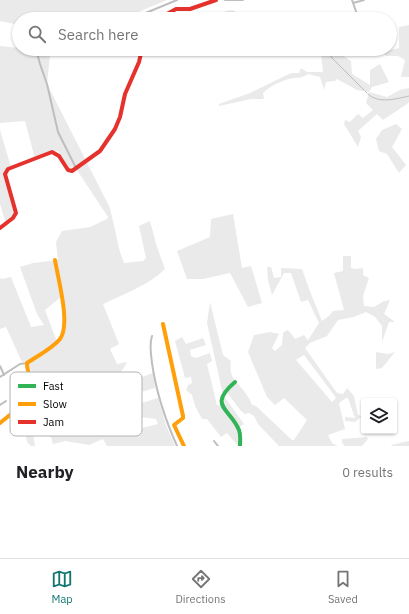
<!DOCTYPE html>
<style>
body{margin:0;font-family:"IBM Plex Sans",sans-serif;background:#f6f6f6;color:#202124}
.controls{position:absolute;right:12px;bottom:12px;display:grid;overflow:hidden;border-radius:4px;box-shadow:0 1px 3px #0004}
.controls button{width:36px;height:36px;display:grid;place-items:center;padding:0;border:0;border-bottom:1px solid #e0e0e0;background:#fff;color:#202124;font:20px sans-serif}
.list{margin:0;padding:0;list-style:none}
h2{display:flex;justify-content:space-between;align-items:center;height:52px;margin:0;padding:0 16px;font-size:17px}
h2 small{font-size:13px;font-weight:400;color:#757577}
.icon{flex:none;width:22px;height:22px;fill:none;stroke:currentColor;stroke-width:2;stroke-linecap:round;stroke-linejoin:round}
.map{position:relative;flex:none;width:409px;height:446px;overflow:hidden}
.search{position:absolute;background:#fff;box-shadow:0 1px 3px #0004;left:12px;right:12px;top:12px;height:44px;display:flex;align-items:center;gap:10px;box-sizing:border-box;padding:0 14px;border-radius:22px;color:#757577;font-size:15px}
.sheet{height:112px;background:#fff}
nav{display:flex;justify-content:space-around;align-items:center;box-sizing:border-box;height:56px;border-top:1px solid #e0e0e0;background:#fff;font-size:11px;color:#757577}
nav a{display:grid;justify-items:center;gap:2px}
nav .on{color:#0f766e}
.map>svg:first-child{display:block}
</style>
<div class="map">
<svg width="409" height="446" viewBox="0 0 409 446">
<rect width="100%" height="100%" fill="#fff"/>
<!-- green -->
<path fill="#eaeaea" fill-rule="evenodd" d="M0,0H167L121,19H19V25L0,21Z
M232,10L253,19H236L231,17L232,19H227L225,11Z
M409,25V77H401L405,60L398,56H386L383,52L399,48V27Z
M0,46L19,48V49H52L50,55L47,84L110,208L120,252L124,263L143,261L146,258L139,226L150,221L157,247L165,269C149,285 124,294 103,304L119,344L110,349L117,364L127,362C124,369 119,373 116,380L119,385L153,373L155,388L123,397L126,413L134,430L158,424L156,419L141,417L142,403L158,398L166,425L175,446H107L103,439L89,445L65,441L53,444L51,437H49L46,426L32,427L35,446H31L27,442L21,408L38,395L39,385L27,363L25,361L22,362L6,327L0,329V277L1,279L11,277L31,327L44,325L37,314L20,267L33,263L58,260L56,242L62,231L90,227L107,219L108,217L75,167L68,168L58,151L51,152L35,159L25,121L0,123ZM61,297C64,316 69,326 57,342L45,310Z
M319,49H333L351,61L352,74L370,85V70L380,64L389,82L372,87L369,92L387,97L400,90L409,88V102L407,104L383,120L377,114L358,131L361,137L358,147L344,124L345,120L350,122L358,114L363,118L373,110L366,103L369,92L357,90L337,79L335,81L326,82L324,90L320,77L308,74C302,79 296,77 289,79C280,81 269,87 263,93L264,99H251L219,106V104L250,93L291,73H299L301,68L307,72H323L321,53Z
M396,124L402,129L392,147L406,165L399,173L387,154L379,151L376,139L382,130Z
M0,130L11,167L5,175L16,213L6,224L0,204Z
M233,214L242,268L251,266L262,303L248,307L230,273L203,279H187L177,251L210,237L211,219Z
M343,256H351V268L356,269L363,268V275L369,278L363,296L364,306L374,307L384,301L390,300L384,314L395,322H389L382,342V326L375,317L366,312L354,317L338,320L327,336L310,343L305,348L337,393L343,394L347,388L354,396L358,415L362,416L355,422L345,421V417L355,418L348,398H346L339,403L345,429L328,435L332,443L338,446H279L258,424L254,416L249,413L245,414L241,411L226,391L223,395L244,424L238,428L241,435L239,446H238L227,433L221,437L207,419H202L195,406L192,395L186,390L188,385L192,383L191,377L185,378L175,341L182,337L186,344L203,338L206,345L190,350L191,356L196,358L210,353L212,361L207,364L217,405L222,406L223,395L207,323L210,302L223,355L231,361C228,382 240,382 248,397C250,399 251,403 252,405L256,406L292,440H294L307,420L284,398L275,405L267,397L248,352L254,335L270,332L279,334L272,348L275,351L282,345L283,333L287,330L290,332L295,339L304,335L308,340L319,323L308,300L301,302L291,273H284L272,295L268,280L267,267H271L274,278L281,277V268L302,269C308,287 315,304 322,321L329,316L333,311L344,310L334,273L343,271ZM304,355L334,395L336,398L332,402L296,360Z
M376,352L388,354L395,352L382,368L376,369Z
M367,437L368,439L362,446H345L342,443V439Z
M409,441V446H392L391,445Z"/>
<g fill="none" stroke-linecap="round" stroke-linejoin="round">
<!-- stream -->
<path stroke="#bcbcbc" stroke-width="1" d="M180,13L189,19
M223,19C230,12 237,16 245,19
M326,49L332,58L364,90
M365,91L367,93
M368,94C378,104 396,99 409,96"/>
<!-- street -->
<path stroke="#bebebe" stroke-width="2" d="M225,0H243
M352,0L358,17
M353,3L364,0
M36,19L38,17L41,19
M131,19L177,0
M36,49L40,64L47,84L58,132L76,168
M152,336C149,345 151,354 152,363C156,392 165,419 177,446
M0,366L4,375
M0,377L20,364L27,363
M0,405L6,401
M214,441L218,446"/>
<!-- fast -->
<path stroke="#30b455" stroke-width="4" d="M235,382C207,406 230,408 239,430C241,435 240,440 240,446"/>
<!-- slow -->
<path stroke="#ff9f0a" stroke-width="4" d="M163,324L183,416V418L174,425L184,446
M0,423L32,397C38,385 26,375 27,363C37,356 52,349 60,339C71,324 58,279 55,260"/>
<!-- jam -->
<path stroke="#e5322d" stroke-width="4" d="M158,19L176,9H190L216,0
M0,228L13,218L16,213L5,174L8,169L52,152L59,156L68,170L72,171L100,151L115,129L120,117L125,94L139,62L142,49"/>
</g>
<!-- legend -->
<rect x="10" y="372" width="132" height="64" rx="6" fill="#fff" stroke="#b2b2b2" stroke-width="1"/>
<rect x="18" y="384" width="18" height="4" fill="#30b455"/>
<rect x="18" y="402" width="18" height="4" fill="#ff9f0a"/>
<rect x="18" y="420" width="18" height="4" fill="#e5322d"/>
<g font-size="11" fill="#000">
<text x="43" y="390">Fast</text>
<text x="43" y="408">Slow</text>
<text x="43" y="426">Jam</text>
</g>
</svg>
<div class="controls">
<button><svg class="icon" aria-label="layers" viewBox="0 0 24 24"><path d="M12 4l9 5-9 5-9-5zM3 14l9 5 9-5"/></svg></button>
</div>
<div class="search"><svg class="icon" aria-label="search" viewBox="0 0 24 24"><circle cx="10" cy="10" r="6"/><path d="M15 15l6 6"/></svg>Search here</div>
</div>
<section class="sheet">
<h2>Nearby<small>0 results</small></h2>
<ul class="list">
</ul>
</section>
<nav>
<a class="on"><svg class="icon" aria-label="map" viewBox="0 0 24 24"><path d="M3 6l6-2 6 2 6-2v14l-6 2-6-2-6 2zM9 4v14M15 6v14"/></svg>Map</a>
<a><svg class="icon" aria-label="directions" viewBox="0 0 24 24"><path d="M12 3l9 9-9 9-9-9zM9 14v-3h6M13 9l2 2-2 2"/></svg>Directions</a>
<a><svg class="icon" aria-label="saved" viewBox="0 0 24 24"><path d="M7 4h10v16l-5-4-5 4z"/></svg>Saved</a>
</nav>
